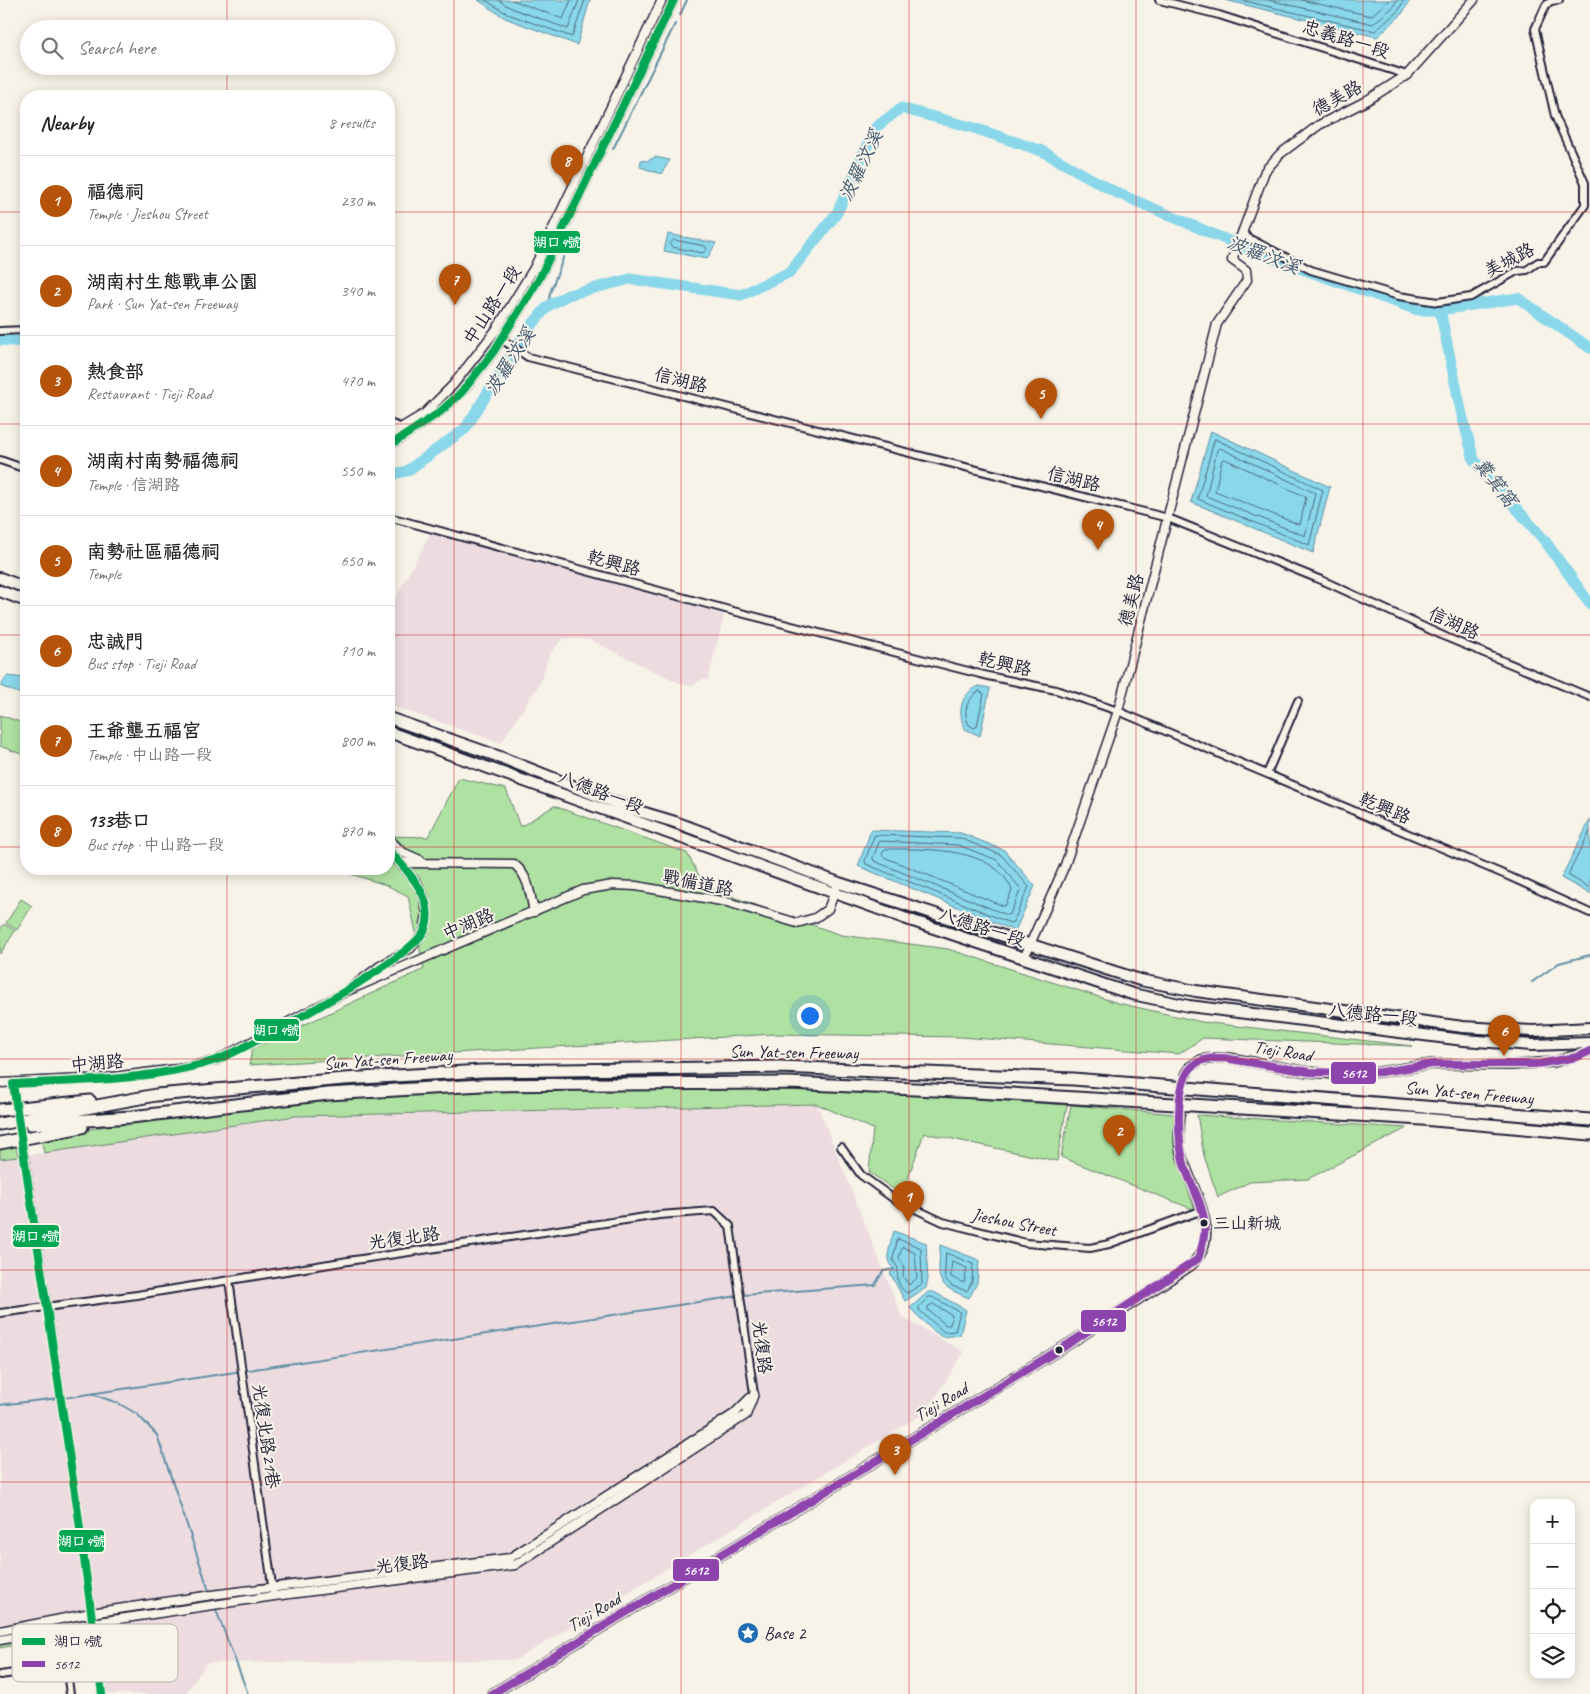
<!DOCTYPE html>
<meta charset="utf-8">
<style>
body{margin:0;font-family:Caveat,"LXGW WenKai TC",sans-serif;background:#f2f2f2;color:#222}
.controls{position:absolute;right:15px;bottom:15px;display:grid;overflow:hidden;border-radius:10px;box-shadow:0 2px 12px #0003}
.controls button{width:45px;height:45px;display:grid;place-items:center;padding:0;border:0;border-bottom:1px solid #e0e0e0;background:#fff;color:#222;font:25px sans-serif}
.you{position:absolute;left:809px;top:1015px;width:18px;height:18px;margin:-12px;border:4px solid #fff;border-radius:50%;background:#1a73e8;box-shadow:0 0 0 8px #1a73e833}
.badge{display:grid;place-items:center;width:32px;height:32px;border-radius:50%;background:#b45309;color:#fff;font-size:16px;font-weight:700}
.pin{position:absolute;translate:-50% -41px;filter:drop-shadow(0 1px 2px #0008)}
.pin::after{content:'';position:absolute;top:26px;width:18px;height:15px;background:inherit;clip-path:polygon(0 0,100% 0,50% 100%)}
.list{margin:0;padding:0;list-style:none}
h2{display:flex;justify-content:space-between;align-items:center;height:65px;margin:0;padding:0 20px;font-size:21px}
h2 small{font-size:16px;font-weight:400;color:#767676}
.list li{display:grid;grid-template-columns:32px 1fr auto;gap:15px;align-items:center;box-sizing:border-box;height:90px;padding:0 20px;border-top:1px solid #e0e0e0}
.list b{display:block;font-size:19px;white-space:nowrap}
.list p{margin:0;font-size:16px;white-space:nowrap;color:#767676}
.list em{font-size:16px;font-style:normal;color:#767676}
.icon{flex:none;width:28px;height:28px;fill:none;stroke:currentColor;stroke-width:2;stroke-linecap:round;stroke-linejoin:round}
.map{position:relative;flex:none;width:1590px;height:1694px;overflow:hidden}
.search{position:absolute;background:#fff;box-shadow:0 2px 12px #0003;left:20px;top:20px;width:375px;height:55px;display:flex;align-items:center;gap:12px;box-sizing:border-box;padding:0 18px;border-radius:28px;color:#767676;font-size:19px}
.panel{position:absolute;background:#fff;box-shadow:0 2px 12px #0003;left:20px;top:90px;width:375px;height:785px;border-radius:20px}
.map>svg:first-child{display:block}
</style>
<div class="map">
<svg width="1590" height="1694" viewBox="0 0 1590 1694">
<rect width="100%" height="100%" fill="#f7f3e8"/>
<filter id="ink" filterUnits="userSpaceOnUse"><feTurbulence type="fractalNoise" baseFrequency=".02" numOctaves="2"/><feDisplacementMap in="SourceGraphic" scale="10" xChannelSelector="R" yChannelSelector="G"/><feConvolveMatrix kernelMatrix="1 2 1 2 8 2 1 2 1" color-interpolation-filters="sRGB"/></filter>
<g filter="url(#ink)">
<!-- built -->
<path fill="#ecdce0" d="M431,532L725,611L708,680L703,679L692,686L679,683L590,640L564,638L550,653L540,683L501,743L389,705V606L391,607Z
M817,1104L902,1317L964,1352L926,1412L516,1660L207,1663L185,1694H100L89,1618L0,1634V1159L296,1116Z"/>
<!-- green -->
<path fill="#afe1a2" stroke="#68826e" d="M0,715L26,724V756L0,746Z
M459,778L506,789L520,827L554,806L687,853L705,887L841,935L948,949L1118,1003L1202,1022L1412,1046L1203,1038L1179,1054L961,1037L776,1034L249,1065L252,1049L424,969L408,896L386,885L335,869H389V836L428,837Z
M21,899L32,906L17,930L6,923Z
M4,924L15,931L0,954V930Z
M604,1089H821L1067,1105L1057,1161L924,1133L902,1195L869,1172L873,1129L817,1104L296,1116L44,1153L41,1139L171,1113L329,1095Z
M1071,1105L1174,1114L1176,1155L1195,1210L1061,1157Z
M1197,1115L1407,1128L1308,1179L1250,1182L1218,1197L1204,1156Z
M16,1145L18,1157L0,1159V1148Z
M44,1634L45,1639L0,1648V1642Z"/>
<!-- water -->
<path fill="#8ad7ea" stroke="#608fa4" d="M478,0H590L577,45L505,18Z
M1225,0H1410L1402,14L1377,37Z
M655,157L670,160L661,174L640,167L641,160L647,161Z
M668,234L716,243L707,259L664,251Z
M1211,431L1330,487L1313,553L1191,502Z
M7,676L26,678V696L0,686Z
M979,686L990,688L980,736L965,729C957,712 960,694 979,686Z
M1590,820V894L1561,878Z
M871,830L961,833L1004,850L1035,886L1015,931L858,866Z
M894,1231L926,1243L928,1279L926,1288L905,1301L890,1273L894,1269C884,1257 890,1245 894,1231Z
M940,1245L979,1260L977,1283L969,1298C933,1283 939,1282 940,1245Z
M928,1292H934L966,1310L960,1335L942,1337L930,1328L910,1308Z"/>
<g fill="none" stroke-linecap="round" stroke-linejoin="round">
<!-- shore -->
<path stroke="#4c6a81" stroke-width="1" d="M485,0L508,14L572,37L585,0
M498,0L511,8L568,29L579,0
M512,0L563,19L571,0
M1240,0L1375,31L1398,11L1404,0
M1268,0L1373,24L1393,7L1397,0
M1301,0L1371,16L1389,0
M674,240L705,246L707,249L703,253L672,247L670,244Z
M1215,439L1323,490L1309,545L1198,499Z
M1220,448L1315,493L1305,536L1206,496L1217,450Z
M1225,459L1306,497L1300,525L1215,491L1222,460Z
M979,691L984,694L977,726L974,728L969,725C962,711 967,700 979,691Z
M1590,831L1568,875L1590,888
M875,835L960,838L1001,855L1029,887L1013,922L1010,923L866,864L865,861Z
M880,841L958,845L997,860L1021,889L1010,914L1007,915L874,861L873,858Z
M886,849C925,849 995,846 1012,890L1006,905L1003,906L884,857L882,854Z
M898,1239L921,1248L922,1284L907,1293C897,1287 897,1277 898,1268L893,1260Z
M903,1247L915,1253L917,1278L909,1285L903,1277L904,1266L899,1258Z
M946,1253L973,1264L972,1282L967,1291L952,1286L945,1279Z
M952,1262L967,1268L964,1283L951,1277Z
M929,1297H932L960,1312L955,1331L944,1332L919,1310V1307Z
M933,1304L952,1315L950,1325H946L928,1310V1307Z"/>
<!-- stream -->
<path stroke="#608fa4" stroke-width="2" d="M680,15L687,0
M613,149L675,24
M548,306L550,293L573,232
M1532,982L1559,963L1590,955
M743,1295L875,1285L883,1271L894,1269
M92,1394L118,1403L137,1414L157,1435L210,1594
M63,1398L738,1296
M0,1405L58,1398
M215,1607L248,1694"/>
<!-- river -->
<path stroke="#8ad7ea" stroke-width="11" d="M1440,310L1462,415L1474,460L1545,541L1590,604
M0,340L26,342
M389,475L407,471L465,429L526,332L548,306L568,295L630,279L741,295L790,272L837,213L875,128L901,108L974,128L1042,151L1115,192L1257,253L1418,310H1440L1518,298L1590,348"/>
<!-- minor-tunnel -->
<path stroke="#ccc9c5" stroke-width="6" stroke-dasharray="6 3" stroke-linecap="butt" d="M13,1084L24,1153"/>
<!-- secondary-tunnel -->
<path stroke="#ccc9c5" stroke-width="9" stroke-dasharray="9 4.5" stroke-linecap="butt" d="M1180,1109L1186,1075"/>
<!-- minor casing -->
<g stroke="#22223b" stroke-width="10">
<path id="minor" d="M1159,0L1219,15L1407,75
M1242,231L1248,238L1311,270L1399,296L1438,302L1471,297L1517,271L1527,270L1538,262H1544L1585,205V183L1555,116L1535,29L1546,5L1551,1L1559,0
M0,331L26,330
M501,339L528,357L1168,518L1326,582L1448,638L1590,697
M389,423L400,427
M0,460L26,469
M389,517L729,610L988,676L1056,690L1118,711L1508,876L1590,913
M1267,774L1298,701
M841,1147L861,1175L894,1199L943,1222L1026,1243L1090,1248L1109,1244L1203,1210
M24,1153L77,1506L102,1694
M229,1280L273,1592
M0,1313L137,1295L348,1261L659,1215L714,1211L730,1226L754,1394
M63,1643L70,1694
M0,1675L66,1666"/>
</g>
<!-- tertiary casing -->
<g stroke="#22223b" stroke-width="11">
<path id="tertiary" d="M389,435L424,414L453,385L496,330L534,268L662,0
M389,446L440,412L462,392L494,351L539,279L674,0
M389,839L402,852L420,860
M389,858L407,863L514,864C529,876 530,894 534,912
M1024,958L1065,865L1118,711L1217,324L1247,280L1246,270L1232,260L1265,171L1280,154L1319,125L1366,101L1407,75L1474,0
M0,1083L104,1078L185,1068L217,1060L347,991L583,890L613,885L636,886L727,902L797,923L815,918L828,909L836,889
M0,1631L91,1613L219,1594L510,1558L734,1414L750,1398
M0,1640L92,1623L274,1596L515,1565L746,1415L754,1394"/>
</g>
<!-- secondary casing -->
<g stroke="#22223b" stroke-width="12">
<path id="secondary" d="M1186,1075L1190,1067L1201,1060L1214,1058H1229L1308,1072L1339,1074L1380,1072L1432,1064L1512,1065L1554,1062L1590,1051
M492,1694L1067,1345L1190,1266C1226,1235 1190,1188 1181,1153C1178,1141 1179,1126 1180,1114"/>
</g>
<!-- primary casing -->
<g stroke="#22223b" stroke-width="14">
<path id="primary" d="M0,578L26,588
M0,591L26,601
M389,718L500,757L628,808L675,822L839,883L1140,980L1196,991L1463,1027L1533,1031L1590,1028
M389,732L904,918L1132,994L1189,1006L1464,1040L1532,1045L1590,1043"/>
</g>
<!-- motorway casing -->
<g stroke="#22223b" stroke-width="15">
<path id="motorway" d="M0,1110L90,1101
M0,1124L156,1095L344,1079L482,1071L780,1067L1073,1079L1590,1120
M31,1124L131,1117L328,1094L482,1085L789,1083L977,1092L1422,1119L1590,1134
M0,1143L82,1127"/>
</g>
<!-- minor -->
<use href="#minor" stroke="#f7f3e8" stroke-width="6"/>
<!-- tertiary -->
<use href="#tertiary" stroke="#f7f3e8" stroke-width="8"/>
<!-- secondary -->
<use href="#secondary" stroke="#f7f3e8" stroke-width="9"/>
<!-- primary -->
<use href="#primary" stroke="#f7f3e8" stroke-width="10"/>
<!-- motorway -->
<use href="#motorway" stroke="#f7f3e8" stroke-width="11"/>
<!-- tertiary-bridge casing -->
<g stroke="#22223b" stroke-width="11" stroke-linecap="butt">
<path id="tertiary-bridge" d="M347,991L380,966L411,948L424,931L427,914L424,897L417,883L389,850"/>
</g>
<!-- tertiary-bridge -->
<use href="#tertiary-bridge" stroke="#f7f3e8" stroke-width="8"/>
<!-- bus-1 casing -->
<g stroke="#f7f3e8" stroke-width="11">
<path id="bus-1" d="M389,446L440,412L462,392L494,351L539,279L674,0
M13,1084L77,1506L102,1694
M13,1084C71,1081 129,1081 186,1068C197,1066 208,1063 219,1059C255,1044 413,959 425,929C437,899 406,870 389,850"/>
</g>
<!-- bus-2 casing -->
<g stroke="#f7f3e8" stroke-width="11">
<path id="bus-2" d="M492,1694L1067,1345L1198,1259C1203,1244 1207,1230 1203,1214C1199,1196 1189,1181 1184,1164C1178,1142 1174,1084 1192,1067C1200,1058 1213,1058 1224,1058L1309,1072L1354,1073L1381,1072L1433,1064H1538L1577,1057L1590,1051"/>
</g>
<!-- bus-1 -->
<use href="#bus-1" stroke="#00a651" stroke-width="8"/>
<!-- bus-2 -->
<use href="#bus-2" stroke="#8e44ad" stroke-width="8"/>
</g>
</g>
<!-- grid -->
<path fill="none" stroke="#d62828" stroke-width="1" stroke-opacity="0.55" d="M227,0V29M454,0V1694M681,0V1694M909,0V1694M1136,0V1694M1363,0V1694M227,66V96M0,212H26M389,212H1590M0,424H26M389,424H1590M0,635H26M389,635H1590M0,847H26M389,847H1590M227,869V1694M0,1059H1590M0,1270H1590M0,1482H1590"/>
<!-- icons -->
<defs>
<g id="sight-disc" transform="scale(1.125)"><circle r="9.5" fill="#1f6fb2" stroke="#f7f3e8"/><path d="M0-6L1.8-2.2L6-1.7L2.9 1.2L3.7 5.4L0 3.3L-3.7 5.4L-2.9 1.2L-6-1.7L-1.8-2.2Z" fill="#fff"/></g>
</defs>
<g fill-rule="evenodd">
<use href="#sight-disc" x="748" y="1633"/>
</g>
<!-- markers -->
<g fill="#22223b" stroke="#f7f3e8" stroke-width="2">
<circle cx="1204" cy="1223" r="4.5"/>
<circle cx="1059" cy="1350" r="4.5"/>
</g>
<g text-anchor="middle" stroke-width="4" stroke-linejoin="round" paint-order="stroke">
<!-- bus labels -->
<g font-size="17" fill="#22223b" stroke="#f7f3e8" text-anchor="start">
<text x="1213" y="1229">三山新城</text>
</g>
<!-- street labels -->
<g font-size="18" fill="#22223b" stroke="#f7f3e8">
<text transform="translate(1346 39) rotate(17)" y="6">忠義路一段</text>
<text transform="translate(1337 98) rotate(-29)" y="6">德美路</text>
<text transform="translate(1509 260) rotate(-27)" y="6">美城路</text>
<text transform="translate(492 305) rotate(-57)" y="6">中山路一段</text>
<text transform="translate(681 380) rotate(14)" y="6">信湖路</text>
<text transform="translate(1074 479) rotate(14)" y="6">信湖路</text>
<text transform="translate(614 563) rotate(15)" y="6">乾興路</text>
<text transform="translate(1131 600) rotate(-76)" y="6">德美路</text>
<text transform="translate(1454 623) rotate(24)" y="6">信湖路</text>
<text transform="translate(1005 664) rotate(13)" y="6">乾興路</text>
<text transform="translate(601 792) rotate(21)" y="6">八德路一段</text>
<text transform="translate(1385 808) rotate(23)" y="6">乾興路</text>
<text transform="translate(698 883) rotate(11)" y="6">戰備道路</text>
<text transform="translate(468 924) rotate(-23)" y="6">中湖路</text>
<text transform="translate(982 927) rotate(18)" y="6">八德路一段</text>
<text transform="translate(1373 1014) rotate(6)" y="6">八德路一段</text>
<text transform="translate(1283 1051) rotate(9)" y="6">Tieji Road</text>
<text transform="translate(794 1052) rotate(1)" y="6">Sun Yat-sen Freeway</text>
<text transform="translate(388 1059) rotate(-4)" y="6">Sun Yat-sen Freeway</text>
<text transform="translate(97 1063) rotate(-5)" y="6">中湖路</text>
<text transform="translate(1469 1093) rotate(5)" y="6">Sun Yat-sen Freeway</text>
<text transform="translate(1014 1222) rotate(11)" y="6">Jieshou Street</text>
<text transform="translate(404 1238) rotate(-8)" y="6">光復北路</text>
<text transform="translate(762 1347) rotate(83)" y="6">光復路</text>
<text transform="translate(941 1402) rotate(-31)" y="6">Tieji Road</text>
<text transform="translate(266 1436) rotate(82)" y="6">光復北路21巷</text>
<text transform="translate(402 1564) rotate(-7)" y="6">光復路</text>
<text transform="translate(594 1612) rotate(-31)" y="6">Tieji Road</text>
</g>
<!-- poi labels -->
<g font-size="18" fill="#22223b" stroke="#f7f3e8" text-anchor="start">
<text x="764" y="1639">Base 2</text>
</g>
<!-- water labels -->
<g font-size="19" font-style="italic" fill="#415870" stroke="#f7f3e8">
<text transform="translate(860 165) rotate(-64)" y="7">波羅汶溪</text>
<text transform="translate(1264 254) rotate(21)" y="7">波羅汶溪</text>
<text transform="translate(509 361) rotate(-57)" y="7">波羅汶溪</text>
<text transform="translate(1496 482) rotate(52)" y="7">糞箕窩</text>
</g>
</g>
<!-- legend -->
<rect x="12" y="1624" width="166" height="58" rx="8" fill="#f7f3e8" stroke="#b7b4b4" stroke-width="1"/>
<rect x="22" y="1638" width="23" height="7" fill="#00a651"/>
<rect x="22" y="1661" width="23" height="6" fill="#8e44ad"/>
<g font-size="14" fill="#22223b">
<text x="54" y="1646">湖口4號</text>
<text x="54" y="1669">5612</text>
</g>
<g stroke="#f7f3e8" stroke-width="2">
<rect x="533" y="230" width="48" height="24" rx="5" fill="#00a651"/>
<rect x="253" y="1018" width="47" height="24" rx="5" fill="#00a651"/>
<rect x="1330" y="1061" width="47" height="24" rx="5" fill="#8e44ad"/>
<rect x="12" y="1224" width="48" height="24" rx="5" fill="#00a651"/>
<rect x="1080" y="1309" width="47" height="24" rx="5" fill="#8e44ad"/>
<rect x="58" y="1529" width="47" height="24" rx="5" fill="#00a651"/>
<rect x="672" y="1558" width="48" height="24" rx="5" fill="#8e44ad"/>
</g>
<g font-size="14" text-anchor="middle" font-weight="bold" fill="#fff">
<text x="557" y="247">湖口4號</text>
<text x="276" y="1035">湖口4號</text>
<text x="1354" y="1078">5612</text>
<text x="36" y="1241">湖口4號</text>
<text x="1104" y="1326">5612</text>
<text x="82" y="1546">湖口4號</text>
<text x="696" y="1575">5612</text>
</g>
</svg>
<div class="controls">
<button>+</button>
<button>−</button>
<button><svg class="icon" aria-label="locate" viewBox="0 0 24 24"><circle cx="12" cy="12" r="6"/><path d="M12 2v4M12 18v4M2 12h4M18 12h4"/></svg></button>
<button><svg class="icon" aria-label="layers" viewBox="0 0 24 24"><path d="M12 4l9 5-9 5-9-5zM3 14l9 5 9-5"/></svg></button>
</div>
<div class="you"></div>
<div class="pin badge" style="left:908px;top:1222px">1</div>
<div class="pin badge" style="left:1119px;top:1156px">2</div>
<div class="pin badge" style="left:895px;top:1475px">3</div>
<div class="pin badge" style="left:1098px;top:550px">4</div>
<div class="pin badge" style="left:1041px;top:419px">5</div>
<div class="pin badge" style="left:1504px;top:1056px">6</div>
<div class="pin badge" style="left:455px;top:305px">7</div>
<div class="pin badge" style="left:567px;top:186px">8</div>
<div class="search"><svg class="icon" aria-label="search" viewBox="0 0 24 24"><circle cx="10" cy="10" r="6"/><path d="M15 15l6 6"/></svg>Search here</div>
<section class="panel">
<h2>Nearby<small>8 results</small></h2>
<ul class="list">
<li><span class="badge">1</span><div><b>福德祠</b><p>Temple · Jieshou Street</p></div><em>230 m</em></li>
<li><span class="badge">2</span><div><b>湖南村生態戰車公園</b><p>Park · Sun Yat-sen Freeway</p></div><em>340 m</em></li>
<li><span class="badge">3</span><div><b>熱食部</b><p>Restaurant · Tieji Road</p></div><em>470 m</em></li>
<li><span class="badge">4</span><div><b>湖南村南勢福德祠</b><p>Temple · 信湖路</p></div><em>550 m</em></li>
<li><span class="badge">5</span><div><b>南勢社區福德祠</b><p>Temple</p></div><em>650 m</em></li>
<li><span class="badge">6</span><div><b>忠誠門</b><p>Bus stop · Tieji Road</p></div><em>710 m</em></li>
<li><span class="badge">7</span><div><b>王爺壟五福宮</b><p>Temple · 中山路一段</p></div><em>800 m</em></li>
<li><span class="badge">8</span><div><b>133巷口</b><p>Bus stop · 中山路一段</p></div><em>870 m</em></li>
</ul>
</section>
</div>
